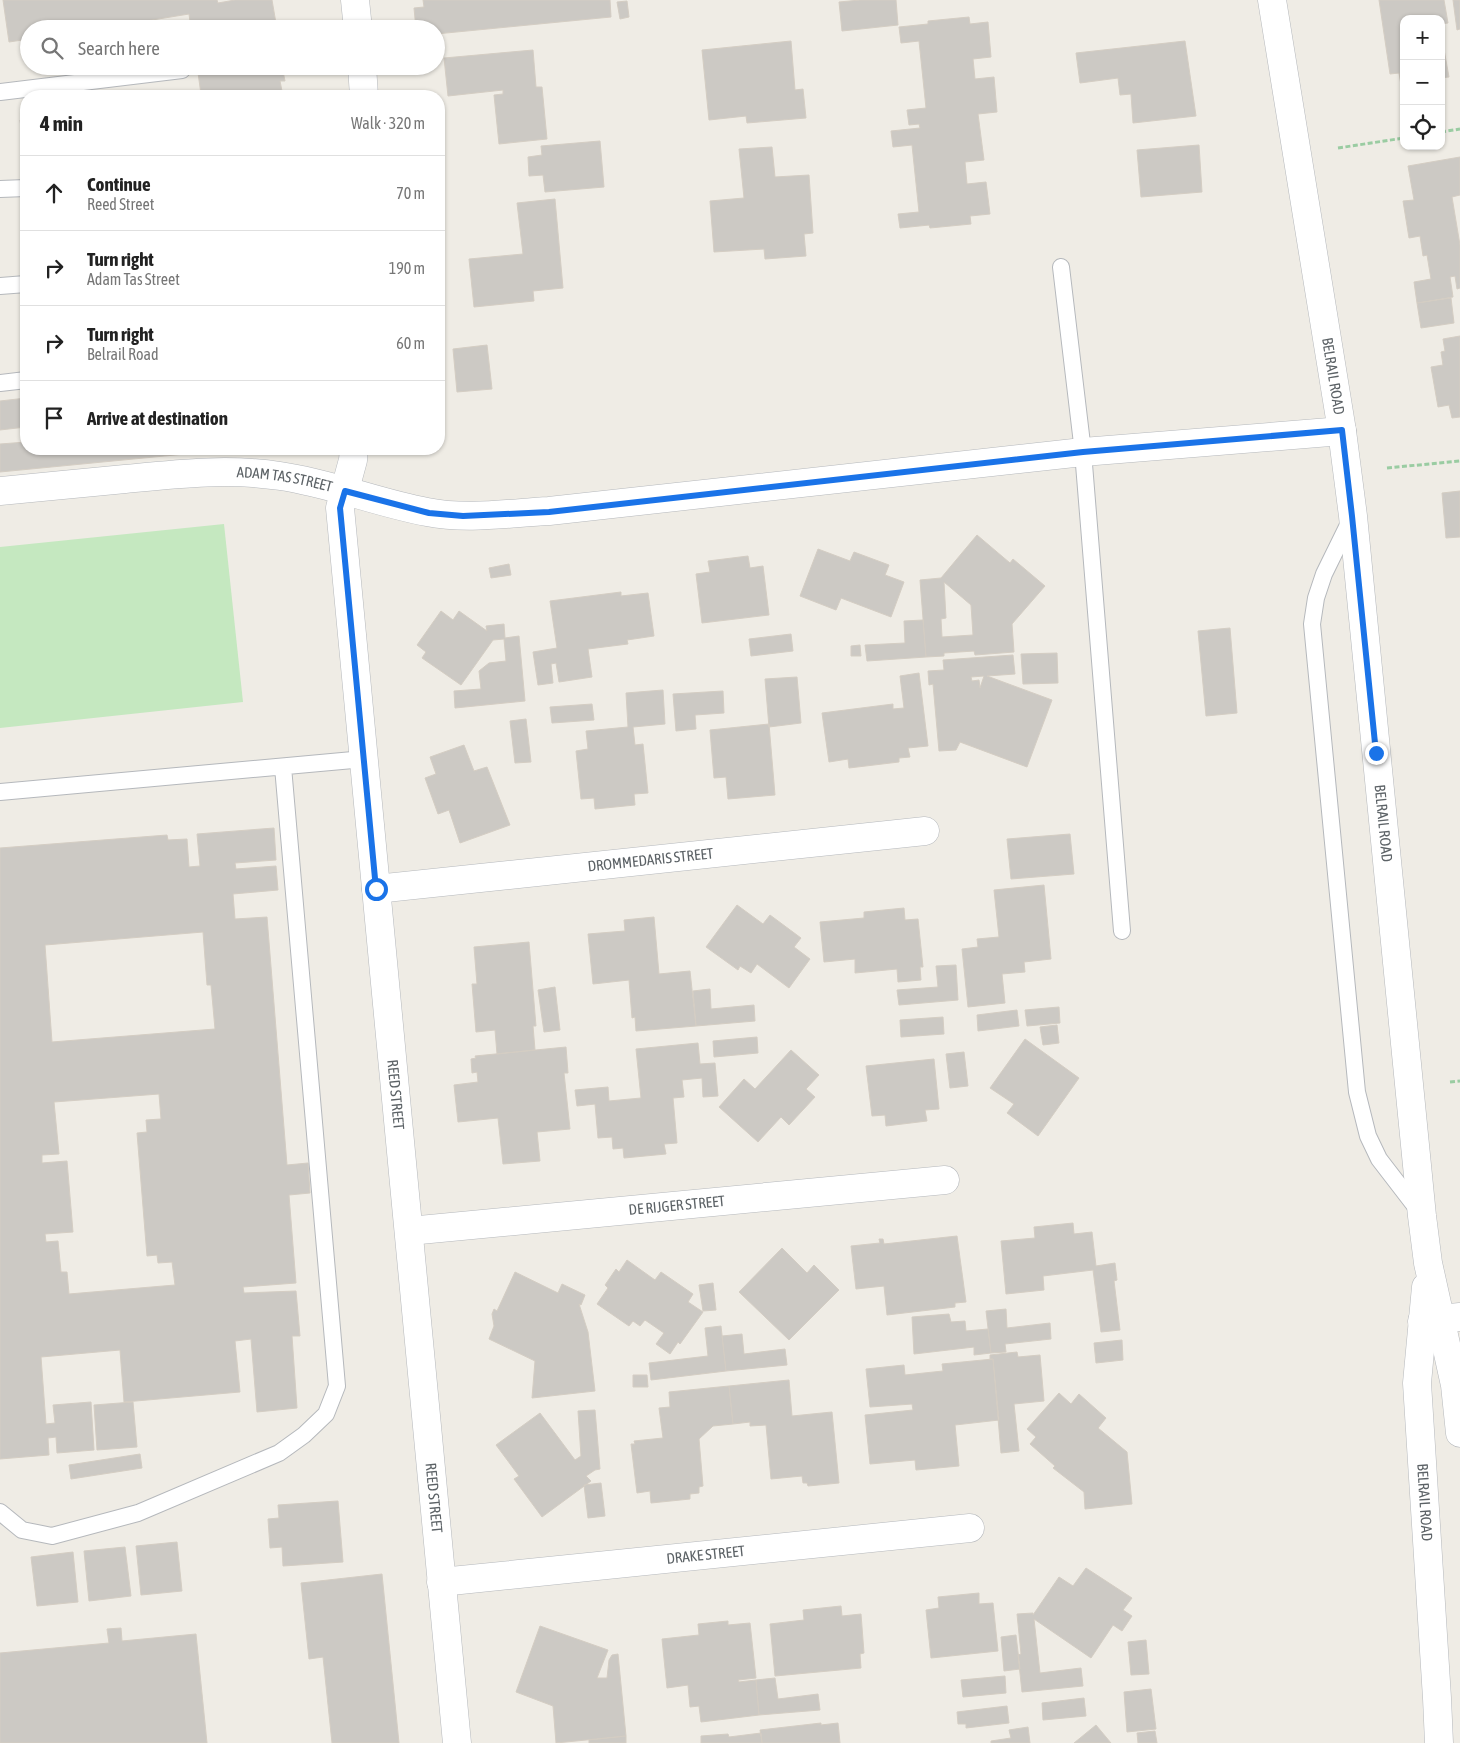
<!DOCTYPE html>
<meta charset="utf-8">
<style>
body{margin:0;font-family:"Asap Condensed",sans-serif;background:#f6f6f6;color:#222}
.controls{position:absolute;right:15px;top:15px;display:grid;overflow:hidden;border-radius:10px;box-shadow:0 1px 4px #0004}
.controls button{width:45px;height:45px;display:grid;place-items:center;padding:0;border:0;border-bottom:1px solid #e0e0e0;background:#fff;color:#222;font:25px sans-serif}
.stop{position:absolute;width:15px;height:15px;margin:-11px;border:4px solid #1a73e8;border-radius:50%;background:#fff}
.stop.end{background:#1a73e8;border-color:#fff;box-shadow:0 1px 5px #0008}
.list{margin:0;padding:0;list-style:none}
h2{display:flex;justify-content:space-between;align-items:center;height:65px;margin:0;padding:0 20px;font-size:21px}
h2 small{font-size:16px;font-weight:400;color:#767676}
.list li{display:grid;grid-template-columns:32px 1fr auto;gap:15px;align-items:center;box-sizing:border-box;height:75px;padding:0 20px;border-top:1px solid #e0e0e0}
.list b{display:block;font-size:19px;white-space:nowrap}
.list p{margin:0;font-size:16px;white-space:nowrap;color:#767676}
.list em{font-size:16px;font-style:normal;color:#767676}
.icon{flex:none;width:28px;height:28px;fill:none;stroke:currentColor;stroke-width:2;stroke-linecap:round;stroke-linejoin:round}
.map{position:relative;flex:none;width:1460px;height:1743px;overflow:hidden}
.search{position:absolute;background:#fff;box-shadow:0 1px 4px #0004;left:20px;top:20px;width:425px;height:55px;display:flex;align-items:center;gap:12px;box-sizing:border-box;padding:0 18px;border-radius:28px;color:#767676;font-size:19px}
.panel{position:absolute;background:#fff;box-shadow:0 1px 4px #0004;left:20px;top:90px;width:425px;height:365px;border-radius:20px}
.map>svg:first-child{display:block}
</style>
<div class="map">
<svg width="1460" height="1743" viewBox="0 0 1460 1743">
<rect width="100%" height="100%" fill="#efece5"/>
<!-- green -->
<path fill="#c5e8c0" d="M224,524L243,702L0,728V547Z"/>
<!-- building -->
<path fill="#ccc9c4" stroke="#d4cdc3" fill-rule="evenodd" d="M3,0H217L218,3L235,0H272L277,29H191L189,14L115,26L116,29H29V39L9,42Z
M423,0H610L611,17L436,34V29H416L414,8L424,7Z
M860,0H896L898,25L842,31L839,2Z
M1379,0H1444L1448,23L1441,24V19H1404V85H1401L1399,73L1390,74Z
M1453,0H1460V29L1457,30Z
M627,1L629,17L620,19L617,2Z
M969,17L970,24L988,22L991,57L973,59L975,79L994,77L997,112L978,114L984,160L965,162L967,184L986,182L990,214L970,216L971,224L930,228L929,225L900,228L898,214L919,212L912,145L893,147L891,131L920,128L919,124L909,125L907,110L926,108L919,41L901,43L899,27L928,24V21Z
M1441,33L1449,77L1441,78Z
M791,41L795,90L803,89L806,118L747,123L746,116L709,120L702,50Z
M1185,41L1196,116L1133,123L1131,94L1120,95L1118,78L1080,83L1076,53Z
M533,50L536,87H542L547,139L499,144L494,95L503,94V90L448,96L444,58Z
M197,66H282L285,81H280L283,96H198L210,94L209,93L201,94Z
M1441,104L1444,121L1441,122Z
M26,119V165L20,120Z
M600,141L604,187L545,192L543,175L529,176L528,157L542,155L541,146Z
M1199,145L1202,192L1141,197L1137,150Z
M772,147L775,177L809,175L813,233L804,234L806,256L765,259L764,249L714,252L710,201L744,198L739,149Z
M1460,157V195L1452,197L1460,245V288L1457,289L1455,276L1450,277L1453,297L1417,303L1414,282L1431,279L1427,255L1423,256L1420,236L1409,238L1403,201L1414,200L1408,166Z
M555,199L563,288L533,291L534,301L474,307L469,259L523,254L517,203Z
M1451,298L1454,323L1421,328L1417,303Z
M1460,336V417L1452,418L1449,405L1438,407L1431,367L1443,365L1441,352L1445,351L1443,339Z
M487,345L492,389L457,392L453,349Z
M26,398V427L0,430V401Z
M26,442V449L226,450L0,472V444Z
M1460,491V537L1446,538L1442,493Z
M977,535L1010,563L1013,559L1045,586L1012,624L1014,652L975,655L974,651L944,653V656L926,657L920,580L941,578ZM944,582L971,605L973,635L942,637L941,619L946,618Z
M818,549L850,561L854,552L889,565L885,575L904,582L891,617L841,598L836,610L800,596Z
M748,556L750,568L763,566L769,615L702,623L696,574L710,572L708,561Z
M509,564L511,575L491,578L489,568Z
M621,592V596L648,593L654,636L627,640L628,644L588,649L592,677L559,682L556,663L551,664L553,683L538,685L533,652L557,648L550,601Z
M441,611L453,620L459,611L487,631L486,626L504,624L505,638L519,636L525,701L455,708L454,691L481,689L479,671L489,663L506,661L504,639L493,640L461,685L422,658L426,652L417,645Z
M923,620L926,657L867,661L865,645L905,643L904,621Z
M1230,628L1237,713L1206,716L1198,631Z
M791,634L793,651L751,656L749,639Z
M860,645L861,656H851V646Z
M1057,653L1058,683L1023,684L1021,654Z
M1013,655L1015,674L987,676L1052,700L1027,767L960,742L956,750L939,751L933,684L929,685L928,671L944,670L943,660ZM984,676L980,688L979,680L972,681L971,677Z
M919,673L928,746L908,748L910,757L899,758V762L849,768L848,759L829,762L822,713L893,704V709L904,708L900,676Z
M797,677L801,723L769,727L765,679Z
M663,690L665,724L633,727L635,745L643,744L648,793L634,794L635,805L595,809L594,798L581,799L576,751L588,749L586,731L628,727L626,693Z
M723,691L724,713L695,715L696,729L676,731L673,694Z
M592,704L594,720L552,723L550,707Z
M526,719L531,762L515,763L510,721Z
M769,724L775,795L728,799L726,777L714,778L710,730Z
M464,745L474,771L487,767L510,825L460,843L449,810L438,814L425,778L436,774L430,757Z
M274,828L276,860L235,863L236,869L276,866L278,890L233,894L235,919L267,917L287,1165L308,1163L310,1193L289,1195L296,1283L243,1287L244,1293L296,1291L300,1336H292L297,1408L257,1412L251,1339L235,1341L240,1392L124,1402L120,1350L41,1357L46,1424L55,1423L53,1405L91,1402L94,1450L57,1453L56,1437L48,1438L49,1455L0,1459V848L167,835L168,840L187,839L189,867L200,866L197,834ZM203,932L207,985H211L215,1029L52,1042L45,945ZM159,1094L161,1119L146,1120L147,1132L137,1133L147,1256L157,1255L158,1263L172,1262L175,1285L69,1294L67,1272H61L58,1241L46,1242L45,1234L73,1232L67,1161L42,1163V1155L59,1154L54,1102Z
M1070,834L1074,874L1011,879L1007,839Z
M1044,885L1051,959L1024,962L1025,972L1002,974L1005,1003L968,1007L962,949L978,947L977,939L999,937L994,890Z
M737,905L763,924L770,915L801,938L794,947L810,959L789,988L757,964L751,973L740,966L738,970L706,947Z
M904,908L905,920L918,919L923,967H920L921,980L898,982L897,969L855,973V959L824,962L820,922L864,918V912Z
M654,917L659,974L690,971L696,1026L636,1031L635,1017L632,1018L629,980L593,984L588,934L625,931L624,920Z
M529,942L536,1026H533L535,1050L497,1054L495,1030L476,1032L472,984H477L474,947Z
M956,965L958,1000L899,1005L897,990L938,987L936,966Z
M555,987L560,1030L544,1032L538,990Z
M710,989L711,1009L754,1005L755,1021L696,1026L693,991Z
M1059,1007L1060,1023L1027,1026L1025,1010Z
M1017,1010L1019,1026L978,1031L977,1015Z
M943,1017L944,1034L901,1037L900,1020Z
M1057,1025L1059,1043L1043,1045L1040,1027Z
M757,1037L758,1053L714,1057L713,1041Z
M1025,1039L1079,1078L1038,1136L1007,1113L1014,1104L990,1088Z
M698,1043L700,1064L715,1063L718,1096L703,1097L702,1078L682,1080L684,1097L673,1098L677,1143L664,1144L666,1154L624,1158L623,1148L613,1149L612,1137L598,1138L595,1104L577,1106L575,1090L608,1087L609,1101L641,1098L636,1049Z
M566,1047L568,1073H564L570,1129L537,1132L540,1161L503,1164L498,1118L458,1122L454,1085L478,1082L477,1072L472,1073L471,1059L476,1058L475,1056Z
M791,1050L819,1075L806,1089L815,1097L789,1125L781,1117L758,1142L719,1107L744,1079L755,1089Z
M964,1052L968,1086L950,1088L946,1054Z
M934,1059L939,1109L925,1110L927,1121L886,1126L885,1115L872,1116L866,1066Z
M1073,1223L1074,1234L1092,1232L1096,1266L1115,1263L1117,1280L1114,1281L1120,1330L1101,1332L1093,1270L1043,1276L1044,1290L1006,1294L1001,1241L1035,1238L1034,1227Z
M957,1236L966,1302L955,1303V1307L887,1315L884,1286L856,1289L851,1246L880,1243L879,1239H883L884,1244Z
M782,1248L807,1273L814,1265L839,1290L789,1340L739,1292Z
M627,1260L655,1280L661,1272L693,1294L688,1302L703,1312L680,1344L678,1342L670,1354L656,1344L664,1333L645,1320L640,1326L633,1321L629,1326L597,1304L608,1288L605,1285L616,1269L619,1272Z
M515,1272L558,1293L562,1284L585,1295L581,1305L579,1304L588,1332L595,1391L532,1398L535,1361L489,1339L494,1326L492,1314L494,1309L497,1311Z
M713,1283L716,1310L703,1311L699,1285Z
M1006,1309L1007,1328L1050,1323L1051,1339L1005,1344L1006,1352L991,1353L986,1311Z
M949,1314L951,1322L965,1321L966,1331L988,1329L991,1353L974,1355V1347L914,1354L912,1317Z
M721,1326L726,1371L651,1380L649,1363L708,1356L705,1328Z
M742,1334L744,1354L785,1349L787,1365L726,1371L722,1336Z
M1122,1340L1123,1360L1096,1363L1094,1343Z
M1017,1352L1018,1357L1040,1355L1044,1401L1014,1404L1019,1451L1001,1453L993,1359H990V1355Z
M993,1359L999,1420L955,1425L959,1466L916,1470L915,1460L870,1464L865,1415L913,1410L912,1404L870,1407L866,1369L904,1365L905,1375L943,1371L942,1364Z
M633,1375H647L648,1387H633Z
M789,1380L792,1416L832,1412L839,1483L808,1486L807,1483H803L802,1476L771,1479L766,1425L750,1426V1422L733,1424L729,1386Z
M729,1386L733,1424L713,1426L699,1439L703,1486L699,1487V1493L690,1494V1499L651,1503L650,1491L637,1493L631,1444H635L634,1441L663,1438L659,1408L670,1407L669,1392Z
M1059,1393L1071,1404L1079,1394L1106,1418L1098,1428L1127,1452L1132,1504L1085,1509L1084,1492L1053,1468L1055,1466L1030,1444L1036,1437L1027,1429Z
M133,1402L137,1447L97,1450L94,1405Z
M595,1410L600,1469L595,1470L586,1476L591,1481L542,1517L514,1479L519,1476L496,1445L540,1413L575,1460L581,1456L578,1411Z
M140,1454L142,1468L71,1479L69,1465Z
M601,1483L605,1516L588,1518L584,1485Z
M338,1501L343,1562L283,1566L282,1547L270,1548L268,1519L279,1518L278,1505Z
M177,1542L182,1591L141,1595L136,1546Z
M125,1547L131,1596L89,1601L84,1551Z
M73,1552L78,1602L37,1606L31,1557Z
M1086,1568L1132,1598L1123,1610L1132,1616L1122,1631L1113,1625L1091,1658L1034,1619L1040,1673L1081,1668L1083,1686L1022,1692L1018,1655L1021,1654L1017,1614L1033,1613V1615L1059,1577L1073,1586Z
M382,1574L399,1743H332L323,1657L309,1659L301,1583Z
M979,1593V1604L993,1603L998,1651L931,1658L926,1610L939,1608L938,1597Z
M841,1606L842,1616L861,1614L864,1653L860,1654L861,1668L775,1676L770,1624L804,1620L803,1610Z
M728,1621V1625L750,1623L756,1678L738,1680L739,1682L756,1680L759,1715L701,1722L699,1706L690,1707L688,1685L667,1688L662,1639L699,1635L698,1624Z
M540,1626L608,1650L597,1678H607L609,1660L612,1655L618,1654L626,1736L556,1743L553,1706L516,1692Z
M121,1628L122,1641L196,1634L207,1743H0V1653L109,1643L107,1629Z
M1016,1635L1020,1669L1004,1671L1001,1637Z
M1146,1640L1149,1674L1131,1675L1128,1642Z
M1005,1676L1006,1693L963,1697L961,1680Z
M775,1678L778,1699L818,1694L820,1710L759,1715L756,1680Z
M1151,1689L1156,1729L1127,1732L1124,1692Z
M1084,1698L1086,1716L1043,1720L1042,1703Z
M1007,1706L1009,1723L966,1728V1724H958L957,1712Z
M821,1723V1725L838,1723L840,1743H762L760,1730Z
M1096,1725L1111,1743H1074Z
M1028,1727L1030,1743H991V1741L1011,1738L1009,1730Z
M1155,1731L1157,1743H1138L1137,1733Z
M761,1733L762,1743H701V1736L728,1734L729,1737Z
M626,1736V1743H589V1740Z"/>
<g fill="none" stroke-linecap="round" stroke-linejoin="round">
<!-- service casing -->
<g stroke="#b5b8bc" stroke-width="18">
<path id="service" d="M0,92L182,70
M0,189L26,188
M1061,267L1083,452L1122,931
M0,286L26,284
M0,383L26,380
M1350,521L1324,574L1316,598L1312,624L1357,1092L1368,1136L1379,1159L1419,1211
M0,792L364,759
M0,1512L22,1530L52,1536L138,1513L279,1453L304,1435L326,1414L337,1386L283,767"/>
</g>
<!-- minor casing -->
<g stroke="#b5b8bc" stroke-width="29">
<g id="minor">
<path d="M355,0L358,29"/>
<path d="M362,66L364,96"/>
<path id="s1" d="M354,449L353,460L340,508L457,1743"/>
<path id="s2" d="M0,491C42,487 83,483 125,479C176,474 228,468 280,476C330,483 378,503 427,512C467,520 509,513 549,511L1083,452L1342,431"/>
<path id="s3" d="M376,889L925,831"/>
<path id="s4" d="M409,1231L945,1180"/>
<path d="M1422,1321L1460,1317"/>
<path id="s5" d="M441,1582L970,1528"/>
</g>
</g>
<!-- tertiary casing -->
<g stroke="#b5b8bc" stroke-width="29">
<g id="tertiary">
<path id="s6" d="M1272,0L1342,431L1353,516L1422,1216L1428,1263L1455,1385L1460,1433"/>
<path id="s7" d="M1426,1287L1417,1383L1437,1698L1439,1743"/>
</g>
</g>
<!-- path -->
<path stroke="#9acca2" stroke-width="3" stroke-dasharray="5 2.5" stroke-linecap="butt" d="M1441,132L1460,129
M1338,148L1404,138
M1387,468L1460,461
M1450,1082L1460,1081"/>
<!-- service -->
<use href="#service" stroke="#fff" stroke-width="16"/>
<!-- minor -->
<use href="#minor" stroke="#fff" stroke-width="28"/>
<!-- tertiary -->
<use href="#tertiary" stroke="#fff" stroke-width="28"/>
</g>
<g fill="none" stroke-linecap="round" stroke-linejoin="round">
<!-- route -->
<path stroke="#1a73e8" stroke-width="6" d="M376,889L340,508L345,491L429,513L463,516L549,512L1083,452L1342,430L1352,516L1376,753"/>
</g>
<g text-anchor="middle" stroke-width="4.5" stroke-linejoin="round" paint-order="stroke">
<!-- street labels -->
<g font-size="15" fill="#5c6266" stroke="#fff">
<text dy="5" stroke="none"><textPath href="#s6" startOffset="381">BELRAIL ROAD</textPath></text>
<text dy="5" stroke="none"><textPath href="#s2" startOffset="286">ADAM TAS STREET</textPath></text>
<text dy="5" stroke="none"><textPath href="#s6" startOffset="831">BELRAIL ROAD</textPath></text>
<text dy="5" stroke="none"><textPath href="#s3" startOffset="276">DROMMEDARIS STREET</textPath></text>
<text dy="5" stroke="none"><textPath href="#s1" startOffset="650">REED STREET</textPath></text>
<text dy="5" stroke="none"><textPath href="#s4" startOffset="269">DE RIJGER STREET</textPath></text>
<text dy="5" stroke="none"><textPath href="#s1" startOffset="1055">REED STREET</textPath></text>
<text dy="5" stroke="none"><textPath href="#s7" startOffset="216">BELRAIL ROAD</textPath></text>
<text dy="5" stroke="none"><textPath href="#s5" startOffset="266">DRAKE STREET</textPath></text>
</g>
</g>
</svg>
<div class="controls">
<button>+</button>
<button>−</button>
<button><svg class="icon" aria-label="locate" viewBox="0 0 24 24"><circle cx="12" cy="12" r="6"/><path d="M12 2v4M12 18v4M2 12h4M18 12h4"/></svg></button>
</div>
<div class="stop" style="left:376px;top:889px"></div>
<div class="stop end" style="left:1376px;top:753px"></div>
<div class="search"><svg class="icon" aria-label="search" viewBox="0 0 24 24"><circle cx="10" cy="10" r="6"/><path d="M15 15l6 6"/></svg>Search here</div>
<section class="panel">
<h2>4 min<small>Walk · 320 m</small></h2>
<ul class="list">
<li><svg class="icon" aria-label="ahead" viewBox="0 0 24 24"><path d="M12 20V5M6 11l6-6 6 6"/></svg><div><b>Continue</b><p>Reed Street</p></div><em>70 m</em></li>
<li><svg class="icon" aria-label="right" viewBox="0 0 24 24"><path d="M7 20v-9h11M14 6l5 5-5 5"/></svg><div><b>Turn right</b><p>Adam Tas Street</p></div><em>190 m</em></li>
<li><svg class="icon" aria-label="right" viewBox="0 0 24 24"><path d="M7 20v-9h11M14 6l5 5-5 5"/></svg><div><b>Turn right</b><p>Belrail Road</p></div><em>60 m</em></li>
<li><svg class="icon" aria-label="arrive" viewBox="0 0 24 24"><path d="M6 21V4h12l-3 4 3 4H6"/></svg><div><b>Arrive at destination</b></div></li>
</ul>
</section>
</div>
